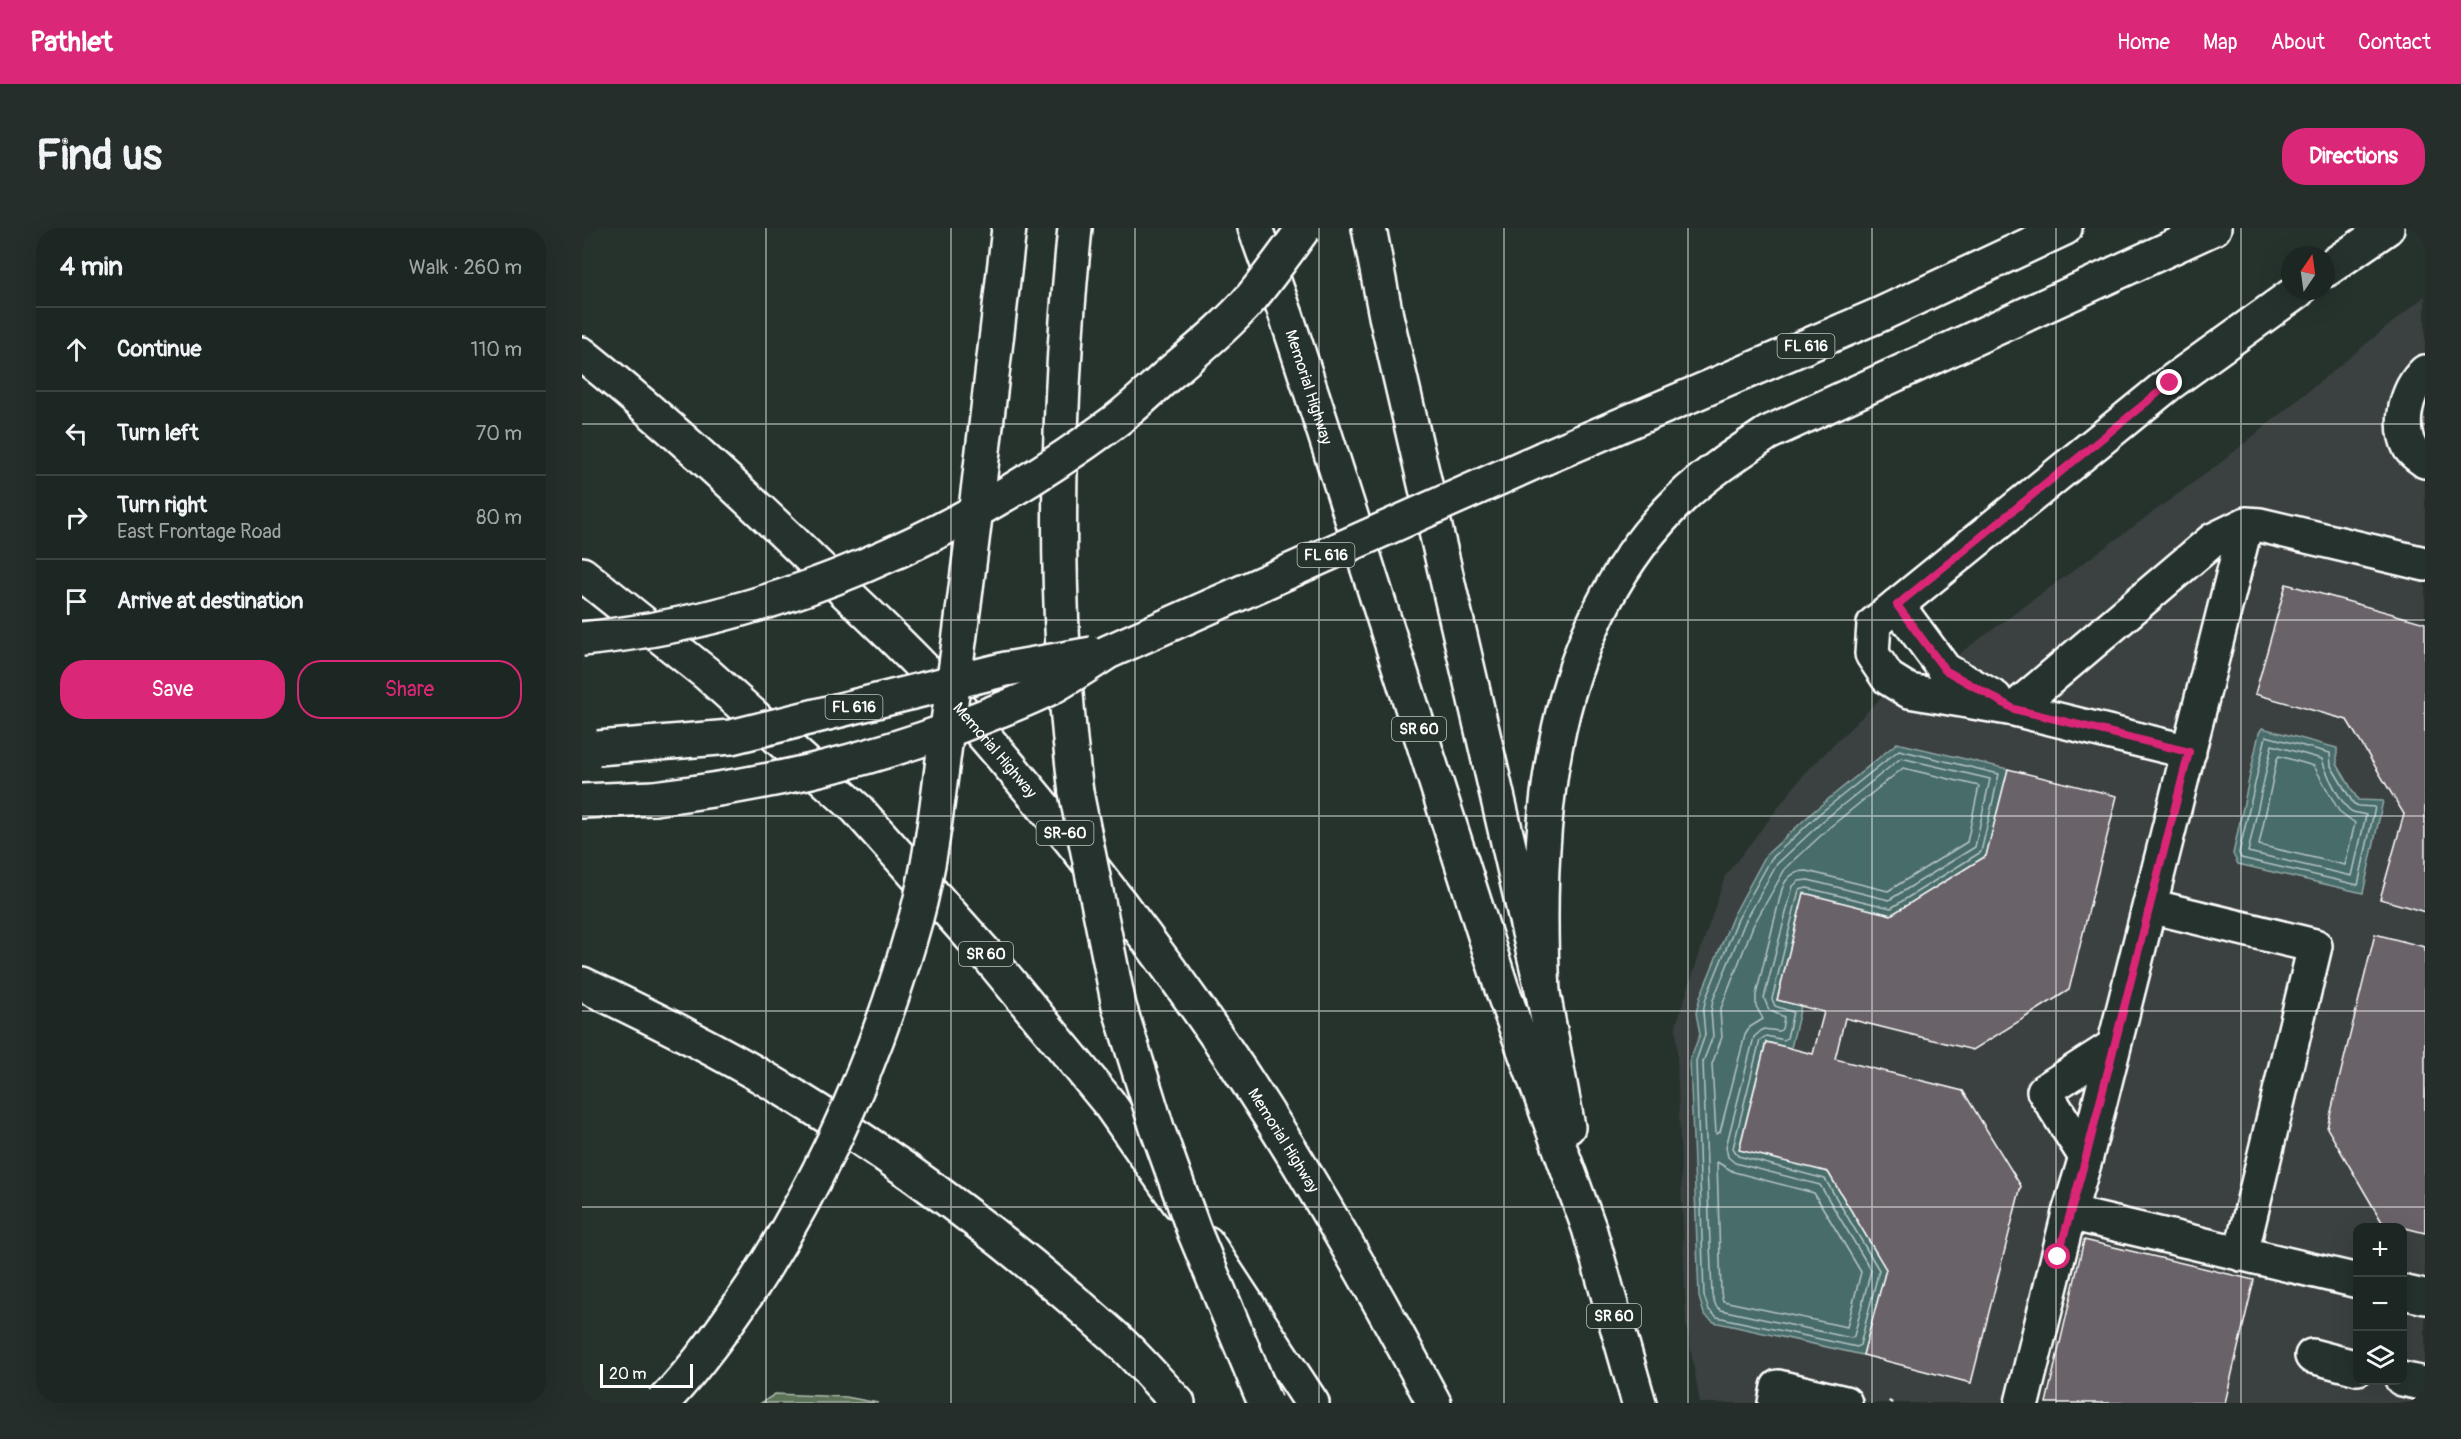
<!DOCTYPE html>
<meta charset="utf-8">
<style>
body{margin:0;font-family:Pangolin,sans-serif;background:#252e2a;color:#f1f3f6}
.controls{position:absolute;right:18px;bottom:18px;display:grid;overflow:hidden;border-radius:12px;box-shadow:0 6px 24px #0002}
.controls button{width:54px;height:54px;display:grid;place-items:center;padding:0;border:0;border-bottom:2px solid #3a4340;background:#1c2622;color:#f1f3f6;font:30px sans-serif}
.compass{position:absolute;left:1699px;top:18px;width:54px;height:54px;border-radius:50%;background:#1c2622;box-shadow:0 6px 24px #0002;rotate:13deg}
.scale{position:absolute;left:18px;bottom:15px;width:93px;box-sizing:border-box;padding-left:6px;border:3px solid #fff;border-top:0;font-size:16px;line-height:21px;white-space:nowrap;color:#fff;-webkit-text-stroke:4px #26332d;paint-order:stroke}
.stop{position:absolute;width:18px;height:18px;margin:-14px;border:4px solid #db2777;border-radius:50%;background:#fff}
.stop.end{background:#db2777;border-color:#fff;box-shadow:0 2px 6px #0008}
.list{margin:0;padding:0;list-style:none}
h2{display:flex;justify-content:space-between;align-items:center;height:78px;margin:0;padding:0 24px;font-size:26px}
h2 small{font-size:20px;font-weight:400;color:#a0a5a5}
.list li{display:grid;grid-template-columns:39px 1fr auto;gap:18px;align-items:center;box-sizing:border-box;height:84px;padding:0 24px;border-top:2px solid #3a4340}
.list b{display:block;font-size:22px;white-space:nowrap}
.list p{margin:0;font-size:20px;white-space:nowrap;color:#a0a5a5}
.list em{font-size:20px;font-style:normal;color:#a0a5a5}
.actions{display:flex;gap:12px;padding:18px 24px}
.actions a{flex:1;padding:14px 0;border:2px solid #db2777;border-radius:24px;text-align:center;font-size:21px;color:#db2777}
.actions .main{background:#db2777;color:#fff}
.icon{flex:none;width:33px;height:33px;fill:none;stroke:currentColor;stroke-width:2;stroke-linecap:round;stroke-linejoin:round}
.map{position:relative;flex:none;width:1843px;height:1175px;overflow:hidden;border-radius:24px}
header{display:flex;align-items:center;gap:36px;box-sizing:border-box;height:84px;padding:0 30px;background:#db2777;color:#fff}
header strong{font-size:28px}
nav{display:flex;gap:33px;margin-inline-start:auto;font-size:21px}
.intro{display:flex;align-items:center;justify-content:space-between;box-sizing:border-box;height:144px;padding:0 36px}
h1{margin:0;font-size:42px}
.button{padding:15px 27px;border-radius:24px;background:#db2777;color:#fff;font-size:21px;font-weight:700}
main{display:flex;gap:36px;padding:0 36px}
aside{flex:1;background:#1c2622;border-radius:24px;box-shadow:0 6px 24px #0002}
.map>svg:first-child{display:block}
</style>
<header>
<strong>Pathlet</strong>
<nav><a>Home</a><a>Map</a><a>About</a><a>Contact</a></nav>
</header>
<div class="intro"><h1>Find us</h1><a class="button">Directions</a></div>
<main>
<aside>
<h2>4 min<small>Walk · 260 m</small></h2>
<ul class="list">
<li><svg class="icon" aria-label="ahead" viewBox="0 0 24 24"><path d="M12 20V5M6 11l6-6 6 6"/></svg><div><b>Continue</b></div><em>110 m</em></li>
<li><svg class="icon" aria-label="left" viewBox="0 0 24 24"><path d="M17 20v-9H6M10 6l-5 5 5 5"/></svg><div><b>Turn left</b></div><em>70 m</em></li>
<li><svg class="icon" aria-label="right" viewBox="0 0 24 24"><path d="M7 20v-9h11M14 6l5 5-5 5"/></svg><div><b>Turn right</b><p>East Frontage Road</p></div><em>80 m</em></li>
<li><svg class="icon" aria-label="arrive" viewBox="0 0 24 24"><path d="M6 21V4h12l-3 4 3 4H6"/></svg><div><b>Arrive at destination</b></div></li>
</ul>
<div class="actions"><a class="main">Save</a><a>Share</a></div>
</aside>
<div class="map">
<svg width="1843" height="1175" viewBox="0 0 1843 1175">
<rect width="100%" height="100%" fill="#26332d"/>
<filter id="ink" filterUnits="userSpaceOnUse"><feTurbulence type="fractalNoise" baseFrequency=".0167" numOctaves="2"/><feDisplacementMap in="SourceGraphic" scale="12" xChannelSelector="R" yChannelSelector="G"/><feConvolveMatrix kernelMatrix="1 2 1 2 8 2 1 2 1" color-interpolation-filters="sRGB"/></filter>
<g filter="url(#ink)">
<!-- built -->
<path fill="#3b413f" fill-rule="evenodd" d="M1843,68V1175H1118L1104,1094L1094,797L1143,648L1223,545L1302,467L1373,429L1637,236ZM1776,1000H1820V1152H1776Z"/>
<!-- green -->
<path fill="#5c7358" stroke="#aeb9ac" stroke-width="1.5" d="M193,1166L264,1169L296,1175H179Z"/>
<!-- water -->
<path fill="#476c6a" stroke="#91a7a6" stroke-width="1.5" d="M1680,500L1755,520V536L1776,572L1801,573L1781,665L1656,636L1651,626L1677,505Z
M1315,515L1426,541L1404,628L1310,687L1222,666L1195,772L1219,778L1209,820L1184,814L1157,921L1246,944L1304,1041L1281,1127L1132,1094L1122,1086L1117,1069L1108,832L1118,806L1114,785L1118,769L1151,688L1184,627L1233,582Z"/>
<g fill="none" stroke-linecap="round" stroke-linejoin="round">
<!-- shore -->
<path stroke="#b5c4c3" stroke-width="1.5" d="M1684,508L1748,525L1749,538L1771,575L1776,578L1793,579L1776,657L1659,630L1657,625Z
M1690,517L1740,531C1743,543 1759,576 1769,583C1774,586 1779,585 1784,587L1770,648L1666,624Z
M1317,522L1417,546L1399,624L1309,680L1225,660L1217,662L1190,771L1193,778L1211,784L1205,810L1202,812L1184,808L1178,812L1151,920L1156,928L1243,951L1297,1042L1278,1117L1275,1119L1135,1089L1127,1082L1122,1068L1114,833L1123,807L1121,784L1124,770L1156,691L1189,631L1237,586Z
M1697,528L1732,538L1757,583L1773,595L1763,637L1677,617L1695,531Z
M1319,530L1408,551L1393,619L1307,672L1226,652L1217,653L1211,658L1182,770L1187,782L1202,789L1200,801L1197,803L1181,801L1172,809L1144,919L1146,929L1153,935L1238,957L1289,1042L1272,1108L1269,1110L1139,1082L1134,1078L1130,1067L1121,834L1131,808L1129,784L1131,772L1163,694L1195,636L1242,592Z
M1321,540L1397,558L1385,614L1306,663L1225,643C1213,643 1204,649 1200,661L1174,767V778L1181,791L1168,799L1163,807L1138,904L1134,906L1130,836L1140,809L1138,783L1171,698L1203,641L1248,599Z
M1135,934L1152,944L1232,965L1279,1044L1265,1099L1141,1073L1139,1065Z"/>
</g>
<!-- building -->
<path fill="#6b6269" stroke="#fff" stroke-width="1.5" d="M1704,356L1843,395V684L1798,671L1822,586L1765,492L1673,466Z
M1426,541L1535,568L1487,762L1391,822L1263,790L1253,831L1381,863L1439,958L1389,1155L1281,1127L1304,1041L1246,944L1157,922L1184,814L1231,826L1242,784L1195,772L1222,665L1309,687L1404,628Z
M1793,706L1843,719V1005L1800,994L1745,900Z
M1502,1012L1672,1052L1643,1175H1464Z"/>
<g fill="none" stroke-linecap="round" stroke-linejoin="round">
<!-- minor casing -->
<g stroke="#fff" stroke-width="38">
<path id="minor" d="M1744,42L1805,0
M1843,144C1824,162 1816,196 1828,220C1831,225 1839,230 1843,233
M1315,377L1363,442L1413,470
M1432,481L1327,463L1306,450L1290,426L1292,396L1588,155L1716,63
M1607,524L1432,481L1631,312L1664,296L1678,297L1843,336
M1568,678L1733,718L1659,1026
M1504,929L1462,863L1532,818
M1487,985L1776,1053
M1820,1064L1843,1069
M1730,1128L1776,1140
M1820,1151L1843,1156
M1193,1175L1196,1159L1263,1175
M1440,1175L1487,985L1504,929L1664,296"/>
</g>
<!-- highway casing -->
<g stroke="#fff" stroke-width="38">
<g id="highway">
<path d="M493,0C474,188 470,377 494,564"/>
<path id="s1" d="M673,0L704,87L739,194L920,761L1007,1000L1057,1175"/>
<path d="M787,0L804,88L961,765L986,899"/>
<path id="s2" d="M0,126C82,192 159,263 234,336C280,380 328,424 370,471C465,579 555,692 636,810C716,927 786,1050 852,1175"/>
<path d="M962,230L1297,87L1483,0"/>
<path d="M0,346L124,445L275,581L406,728L526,874L597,975"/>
<path d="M0,573L72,570"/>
<path d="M0,756C71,790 142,825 209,866C326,938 435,1020 536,1112C557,1132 576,1154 596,1175"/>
<path d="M961,765C952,592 967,398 1099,270C1125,245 1156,225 1186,205L1632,0"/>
<path d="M625,1015L730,1175"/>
</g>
</g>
<!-- path -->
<path stroke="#fff" stroke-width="4" stroke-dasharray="6 4.5" stroke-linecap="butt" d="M1308,1175L1309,1173"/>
<!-- minor -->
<use href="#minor" stroke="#26332d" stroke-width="33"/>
<!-- highway -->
<use href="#highway" stroke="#26332d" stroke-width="33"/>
<!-- highway-bridge casing -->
<g stroke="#fff" stroke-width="38" stroke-linecap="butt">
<path id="highway-bridge" d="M0,411C192,393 378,308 532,194C551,180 569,162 587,146C615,122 646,97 670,69C688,47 705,23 722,0
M16,520L149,509L424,441L510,426
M494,564L537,778L575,900L612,1003L683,1175
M72,570C181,557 277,536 380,497C410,485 440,474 468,460C488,449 507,436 526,424L962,230
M80,1175C115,1139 144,1097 172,1056C245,943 298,820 334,690C353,620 358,545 369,473C391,316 409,158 427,0"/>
</g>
<!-- highway-bridge -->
<use href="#highway-bridge" stroke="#26332d" stroke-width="33"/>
</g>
</g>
<g fill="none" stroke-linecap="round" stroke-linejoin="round" filter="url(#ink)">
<!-- route -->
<path stroke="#db2777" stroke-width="8" d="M1476,1029L1504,929L1607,524L1432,481L1363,442L1315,377L1588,155"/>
</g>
<!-- grid -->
<path fill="none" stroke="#fff" stroke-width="1.5" stroke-opacity="0.55" d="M184,0V1175M369,0V1175M553,0V1175M737,0V1175M922,0V1175M1106,0V1175M1290,0V1175M1474,0V1175M1659,0V1175M0,196H1843M0,392H1843M0,588H1843M0,783H1843M0,979H1843"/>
<g text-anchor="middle" stroke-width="6" stroke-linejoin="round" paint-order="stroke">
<!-- shield labels -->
<g fill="#26332d" stroke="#bec2c0" stroke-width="1.5">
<rect x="1195.5" y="106" width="57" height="24" rx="4.5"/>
<rect x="715.5" y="315" width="57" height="24" rx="4.5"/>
<rect x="243.5" y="467" width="57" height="24" rx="4.5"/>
<rect x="810" y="489" width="54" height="24" rx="4.5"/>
<rect x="454.5" y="593" width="57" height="24" rx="4.5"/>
<rect x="377" y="714" width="54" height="24" rx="4.5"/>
<rect x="1005" y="1076" width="54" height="24" rx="4.5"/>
</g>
<g font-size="15" font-weight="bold" fill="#fff">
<text x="1224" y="123">FL 616</text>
<text x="744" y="332">FL 616</text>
<text x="272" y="484">FL 616</text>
<text x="837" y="506">SR 60</text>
<text x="483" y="610">SR-60</text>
<text x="404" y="731">SR 60</text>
<text x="1032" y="1093">SR 60</text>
</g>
<!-- street labels -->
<g font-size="16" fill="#fff" stroke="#26332d">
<text dy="6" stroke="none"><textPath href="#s1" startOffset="168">Memorial Highway</textPath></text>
<text dy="6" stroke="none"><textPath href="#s2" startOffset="573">Memorial Highway</textPath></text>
<text dy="6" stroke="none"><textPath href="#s2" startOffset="1059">Memorial Highway</textPath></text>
</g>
</g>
</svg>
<div class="controls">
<button>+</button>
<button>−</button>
<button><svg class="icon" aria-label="layers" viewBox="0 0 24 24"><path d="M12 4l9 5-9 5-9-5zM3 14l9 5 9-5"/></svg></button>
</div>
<svg class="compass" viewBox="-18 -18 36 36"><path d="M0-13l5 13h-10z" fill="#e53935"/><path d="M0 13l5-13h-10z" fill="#a0a5a5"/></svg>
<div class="scale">20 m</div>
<div class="stop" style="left:1476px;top:1029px"></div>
<div class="stop end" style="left:1588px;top:155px"></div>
</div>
</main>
